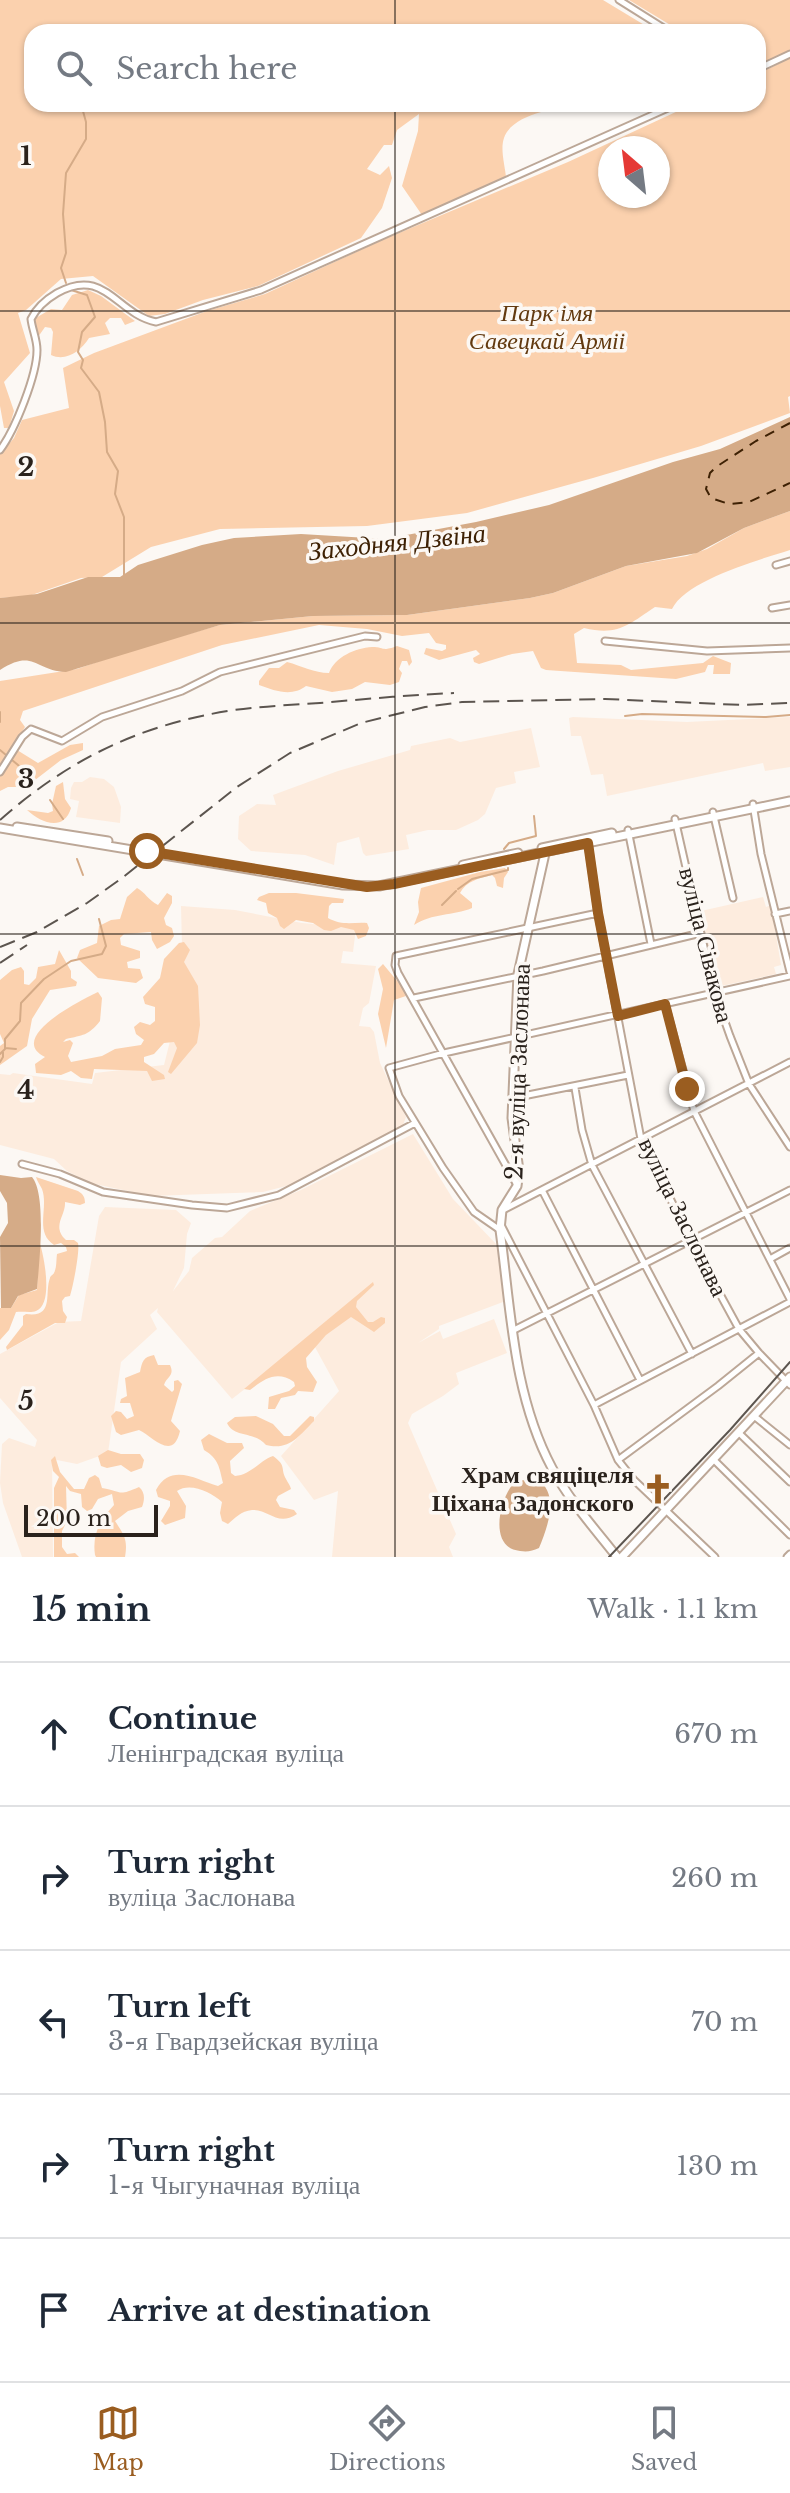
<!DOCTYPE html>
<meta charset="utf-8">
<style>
body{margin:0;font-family:"Libre Baskerville",serif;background:#f6f6f7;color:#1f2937}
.compass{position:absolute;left:598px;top:136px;width:72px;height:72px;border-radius:50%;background:#fff;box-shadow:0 2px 6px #0004;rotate:332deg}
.scale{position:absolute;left:24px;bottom:20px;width:134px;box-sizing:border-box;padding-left:8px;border:4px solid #2a221c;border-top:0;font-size:22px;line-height:28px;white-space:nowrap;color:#2a221c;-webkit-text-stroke:6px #fcf8f4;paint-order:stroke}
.stop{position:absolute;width:24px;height:24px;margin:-18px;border:6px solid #9a5d20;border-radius:50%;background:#fff}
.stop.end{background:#9a5d20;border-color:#fff;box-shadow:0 2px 8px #0008}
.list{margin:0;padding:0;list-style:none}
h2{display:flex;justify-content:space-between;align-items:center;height:104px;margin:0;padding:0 32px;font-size:34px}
h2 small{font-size:26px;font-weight:400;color:#747a83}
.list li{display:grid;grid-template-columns:52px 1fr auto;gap:24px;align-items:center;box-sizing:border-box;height:144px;padding:0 32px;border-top:2px solid #e0e1e3}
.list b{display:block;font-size:30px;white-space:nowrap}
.list p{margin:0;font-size:26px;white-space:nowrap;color:#747a83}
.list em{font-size:26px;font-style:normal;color:#747a83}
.icon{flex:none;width:44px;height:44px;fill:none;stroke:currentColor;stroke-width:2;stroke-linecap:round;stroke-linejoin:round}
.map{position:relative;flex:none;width:790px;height:1557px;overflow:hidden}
.search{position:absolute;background:#fff;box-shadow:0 2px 6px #0004;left:24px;right:24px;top:24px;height:88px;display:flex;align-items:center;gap:20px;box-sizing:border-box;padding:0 28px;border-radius:24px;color:#747a83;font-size:30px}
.sheet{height:824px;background:#fff}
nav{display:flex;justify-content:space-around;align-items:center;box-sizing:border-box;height:112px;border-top:2px solid #e0e1e3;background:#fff;font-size:22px;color:#747a83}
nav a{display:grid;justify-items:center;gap:4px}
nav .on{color:#9a5d20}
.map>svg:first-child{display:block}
</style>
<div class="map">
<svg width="790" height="1557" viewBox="0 0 790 1557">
<rect width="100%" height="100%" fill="#fcf8f4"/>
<!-- built -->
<path fill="#fdecde" d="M573,717L687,722L790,717V767L765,771L763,763L607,796L603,774L591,775L581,736H571L569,718Z
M531,728L540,767L514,772L516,783L496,788L485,814L478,820L456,830H428L406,835L409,849L366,856L363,853L359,837L337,843L334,865L305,855L251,851L238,839L239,816L257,804L276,805L273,795L338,771L410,750L411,746L450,738L460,742Z
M90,777L104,779L114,787L121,807L120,823L76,817L79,801L70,799L71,788L74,782H82Z
M763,897L766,907L771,905L781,965L774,967L776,974L717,987L701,911Z
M181,906L235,910L302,923L356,928L353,952L343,951L341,963L376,966L369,1003L363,1008L359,1026L370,1027L374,1032L380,1063L406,1117L403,1125L294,1184L263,1192L151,1196L90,1183L67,1171L54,1159L0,1145V1074L10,1075L13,1073L92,1084L95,1073L164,1065L170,1041L182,946Z
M413,1134L453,1199L498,1246L503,1302L439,1326V1329L418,1343L440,1331L443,1339L494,1319L507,1353L456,1373L459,1384L443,1396L412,1414L408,1423L456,1534L449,1547L453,1557H332L338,1491L314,1500L281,1456L339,1391L310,1338L232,1399L157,1312L158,1308L150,1315L157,1329L121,1362L108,1453L77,1464L52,1459L53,1557H22L3,1503L0,1483L2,1444L9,1438L35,1447L37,1440L0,1398V1354L59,1322L81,1321L99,1216L105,1207L176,1210L191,1223L187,1234L184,1268L173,1291L189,1271L192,1258L215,1238L222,1237L250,1211L301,1190Z"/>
<!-- green -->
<path fill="#fbd1ae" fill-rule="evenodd" d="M0,0H603L656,32H32V104H578C557,108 512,114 504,138C500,149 505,166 506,177L422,215L402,186L418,131L419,114L397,130L392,145H384L367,169L380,175L389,166L392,178L382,208L361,238L258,286L203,300L165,314L149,316L93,276L61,279L26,310L18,313L30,353L4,382L14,411L9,428H4L0,406Z
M629,0H790V50L758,66V32H682Z
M790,58V396L788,397L790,413L701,446L593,478L467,513L367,526L220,529L151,547L102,577L81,578L29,596L0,598V454L14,438L22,420L69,408L63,368L94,353L207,311L265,294L380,241L568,162L693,104H758V74ZM610,148H658V196H610Z
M88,290L101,296L135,321L125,325L121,318H110L105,323L110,334L89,338C81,351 66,362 51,355L53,332L51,328L45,327L38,337L35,334L34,319L51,309L62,310L72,295Z
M790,511V550C759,560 686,580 672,609L655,607C628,625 618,636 584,628L574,634L577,663L621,665L631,670L703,663L713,656L731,663L730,674H713L714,665H708L705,672L676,679L546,670L541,668L533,651L512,654L479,664L474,662L473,658L480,654L476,650L439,660L424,654L426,648L442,651L446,649V645L436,643L429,633L402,636L367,629L319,625L222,645L23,711L20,720L25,727L0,768V681L77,669L126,652L220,625L313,616L407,615L530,598L553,593L626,566L687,556L707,549L744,528Z
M397,646L409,650L412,662L409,666L407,661H402L399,669L402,673L399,682L390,685L365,682L352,689L332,692L306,686C292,697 275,691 259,685V681L269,668H279L287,662C302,666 314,673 329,673C335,657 355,648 372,647C385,647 381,652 397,646Z
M83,743V750L61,760L26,787H8L0,791V776L17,750L38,763L70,745Z
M63,782L65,799L71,808C64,832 41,823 27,810L48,813L53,811L52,804L56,786Z
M505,868L508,872L504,878L503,888L497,886L495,878L492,875C480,878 466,881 460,893L472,903V908C453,916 432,913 414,925L419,912L418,902L421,888L480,872Z
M137,888C145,892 148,900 158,905L167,893L172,896V903L164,918L166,925L172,928L174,936L170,942L157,949L152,940L151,932L124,934L120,938L121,945L140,951V958L127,962L128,968L140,969L143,978L136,983L98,978L77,958L80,950L97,943L99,926L111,920L120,919L127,897Z
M269,893H296L344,899L343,903H332L329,906L328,918C342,926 353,922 367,923L369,928L366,936L358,939L354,930L341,927L331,931L324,930L313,923L296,920L284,929L280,926L277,918L268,913L266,903L257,900L259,897Z
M184,942L190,950L184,962L198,986L200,1025L197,1043L171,1074L168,1072L177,1048L174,1042L164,1043L154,1054L144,1057V1062L164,1075L165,1079L152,1081L147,1071L94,1069L92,1079L81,1078L71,1071L61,1075L36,1073L35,1064L45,1057C6,1038 81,1000 98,992L102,998L100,1021C88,1036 83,1035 66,1039L63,1042L70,1040L73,1043L68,1056L71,1062L102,1056L115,1049L141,1045L144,1040L136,1034L134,1027L140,1022L150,1025L155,1021V1007L145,1004L143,997L160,978L164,959L179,943Z
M59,950L71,971V978L77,982L76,986L50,990L32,1019L27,1046L0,1065V1046L4,1043L0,1034V980L12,970L21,967L24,971V984L29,985L36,978L38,967L55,964Z
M383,964L403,988L406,996L394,1000L386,1048L378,1014L383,989L378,969Z
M36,1177L78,1191C83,1194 85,1197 85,1203L80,1205L65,1202C66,1216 51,1226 66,1240H74L78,1243C80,1251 73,1287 70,1296L65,1297L62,1301L63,1311L67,1317L65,1323H55L7,1350L6,1347L23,1325V1316L26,1314C55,1318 44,1293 50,1278C50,1276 53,1275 54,1273C57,1267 56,1261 57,1254L67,1251L66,1247L61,1243L54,1245C34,1232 49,1208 42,1189C40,1185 37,1181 36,1177Z
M39,1241C44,1254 54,1305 36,1311C31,1313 23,1311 16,1312L9,1330L0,1340V1308H11L19,1295L37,1290Z
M373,1282L374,1285L357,1301L356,1307L368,1322H373L381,1317L385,1318V1323L374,1332L351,1317L326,1335L306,1358L307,1367L317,1382L313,1392L298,1391L295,1395L281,1398L275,1409H268L269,1397L289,1391L295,1386L294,1382C277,1370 264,1379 250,1390L244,1389Z
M154,1355L158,1365H170C175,1376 167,1376 164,1385L172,1392L174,1390V1381L178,1380L182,1384L171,1421L180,1431C173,1462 152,1436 139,1430L121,1435L116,1432L111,1416L116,1411L121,1412L127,1419L134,1416L130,1403H120L121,1399L127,1396L125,1378L140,1372C142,1362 143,1357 154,1355Z
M256,1416L273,1424L284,1436H290L310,1416L314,1417V1421C299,1436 289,1451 266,1445C254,1431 234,1438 227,1423L235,1417Z
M209,1434L227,1443H242L244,1448L230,1461L231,1473L235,1476C251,1475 259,1461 273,1456C287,1466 280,1468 286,1479C288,1483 290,1485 291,1489L278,1496L276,1500L280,1507L294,1510L297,1514C277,1527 269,1509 252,1510C241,1511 235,1518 228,1524L222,1521L220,1513L222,1502C211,1492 190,1482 177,1491L186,1506L185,1518L165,1525L161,1521L170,1506V1501L158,1497L156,1490C171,1462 197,1480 218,1486L223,1483C219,1467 219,1459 204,1450L201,1440Z
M108,1450L121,1454H140L144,1460L142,1468L131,1472L121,1465L107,1468L101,1466L98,1456Z
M55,1456L60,1472L74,1489H84L89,1478L95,1475L99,1478L102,1488C122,1491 117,1497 139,1487C145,1492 145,1499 142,1507L128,1511L115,1521C124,1535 128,1539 125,1557H96L95,1555C92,1534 100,1520 114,1505L112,1494L98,1499L92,1509L87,1511L82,1507L81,1494L70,1491L66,1486L67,1521L62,1531V1547L67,1554L75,1553L79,1557H54V1488L59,1477L53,1471L51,1460Z"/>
<!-- water -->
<path fill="#d5ab87" d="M790,417V511L744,528L697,553L626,566L553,593L530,598L407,615L313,616L220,625L66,672C35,671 34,648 0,670V598L37,594L88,577H120L138,565L202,545L234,538L301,534L385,539L476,522L549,505L673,462L720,449Z
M0,1175L21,1178L32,1177C47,1195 39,1264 37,1289L18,1296L11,1308H1L0,1237L8,1223L7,1203L0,1191Z
M537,1479C560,1494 548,1526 539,1548C532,1551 528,1552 520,1551C486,1548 501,1493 516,1481Z"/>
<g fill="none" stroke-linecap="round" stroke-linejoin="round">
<!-- stream -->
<path stroke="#d5ab87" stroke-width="2" d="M66,283L61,268L66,253L63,214L66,173L86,139V122L81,104
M71,290L87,295L95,317L82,332L78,352L83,360L81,368L99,392L105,422L107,452L118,471L115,494L124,517V576
M0,712V722
M625,716L642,714L766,717L790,715
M0,750L24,770
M50,800L63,819
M504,849L509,843L536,836L534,816
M77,859L83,875
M458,889L472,879L508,870V868
M442,905L456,891
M5,1048L16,1049
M0,1054L5,1049V1039L20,1021L21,1003L44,979L71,961L102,954L106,946L99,919
M0,1062L3,1057V1052"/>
<!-- ferry -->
<path stroke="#3e2104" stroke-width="2" stroke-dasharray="10 8" stroke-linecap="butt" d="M790,423L756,441L716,467L710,473L706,489L711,498L729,504L749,502L790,483"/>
<!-- minor casing -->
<g stroke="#bca797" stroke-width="9">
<path id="minor" d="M619,0L670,32
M758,69L790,54
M0,450C15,430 37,375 37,350C37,339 32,329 31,319C37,307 45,300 57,293C105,266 116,314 156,322L261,290L677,104
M776,565L790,561
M772,608L790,605
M605,641L707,651L790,648
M0,772L22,737L31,729L62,741L102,717L182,691L220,672L365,636L377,637
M753,804L761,854L790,972
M713,812L733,898
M675,819L714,991L730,1036L749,1084L790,1147
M628,830L651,944
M588,843L598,913L641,1139L691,1241L739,1329L759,1353L790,1385
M775,914L790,911
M414,998L543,971L701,933
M665,1004L694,1111L790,1299
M575,1088L582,1130L592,1165L692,1354
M513,1098L628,1075
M22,1164L60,1174L103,1192L192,1205L227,1208L279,1195L415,1123
M517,1185L398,973L395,965L396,956L598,913
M542,1190L640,1380
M503,1210L790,1062
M500,1223L594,1405L618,1460L634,1480L715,1557
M500,1230L474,1212L443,1168L399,1096L389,1068L444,1053L790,976
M770,1259L790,1248
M512,1331L790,1190
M594,1405L790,1302
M754,1416L790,1445
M739,1433L790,1482
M618,1460L718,1386L759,1353
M714,1460L790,1535
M787,1557L790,1554"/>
</g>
<!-- major casing -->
<g stroke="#bca797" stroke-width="11">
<path id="major" d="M17,827L108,841
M0,828L343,885L379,886L790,801
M542,848L612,833
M546,849L518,974L512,1118L519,1171L517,1186L502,1210L500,1230C511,1311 513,1395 552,1468C569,1500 595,1529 617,1557
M463,865L518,853
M622,1557L790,1377"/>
</g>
<!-- minor -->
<use href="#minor" stroke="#fff" stroke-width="5"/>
<!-- major -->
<use href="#major" stroke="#fff" stroke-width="7"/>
<!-- tram -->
<path stroke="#5c554f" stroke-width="2" d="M609,1557L730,1430L790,1362"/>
<!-- rail -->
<path stroke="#5c554f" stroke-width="2" stroke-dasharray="16 8" stroke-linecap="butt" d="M0,820C70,758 142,724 234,710C263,706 292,705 320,703C365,699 409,695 454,693
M0,947L37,932L87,903L122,878L237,787L290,753L361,723L425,707L462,702L605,699L742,705L790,703
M0,963L27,945"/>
</g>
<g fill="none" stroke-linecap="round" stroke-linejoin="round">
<!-- route -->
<path stroke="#9a5d20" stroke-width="10" d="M147,851L367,887L394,884L588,843L598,913L618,1016L665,1004L687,1089"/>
</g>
<!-- grid -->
<path fill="none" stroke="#2a221c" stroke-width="2" stroke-opacity="0.55" d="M395,0V32M395,104V1557M0,311H790M0,623H790M0,934H790M0,1246H790"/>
<!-- icons -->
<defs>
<g id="church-bare" transform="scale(2.4)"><path d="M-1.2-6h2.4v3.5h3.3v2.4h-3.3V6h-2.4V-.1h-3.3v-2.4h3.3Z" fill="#9a5d20" stroke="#fcf8f4" stroke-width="2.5" paint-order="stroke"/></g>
</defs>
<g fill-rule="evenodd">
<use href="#church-bare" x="658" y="1489"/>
</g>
<g text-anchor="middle" stroke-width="7" stroke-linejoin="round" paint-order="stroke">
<!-- park labels -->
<g font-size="24" font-style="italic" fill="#633a10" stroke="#fcf8f4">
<text x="547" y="321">Парк імя<tspan x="547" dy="28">Савецкай Арміі</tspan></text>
</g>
<!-- street labels -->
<g font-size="24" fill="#2a221c" stroke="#fcf8f4">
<text transform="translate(706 945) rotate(76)" y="8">вуліца Сівакова</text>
<text transform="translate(518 1072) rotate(-88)" y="8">2-я вуліца Заслонава</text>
<text transform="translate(683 1217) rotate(64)" y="8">вуліца Заслонава</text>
</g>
<!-- poi labels -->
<g font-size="24" font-weight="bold" fill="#2a221c" stroke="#fcf8f4" text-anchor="end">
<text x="634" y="1483">Храм свяціцеля<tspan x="634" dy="28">Ціхана Задонского</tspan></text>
</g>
<!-- water labels -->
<g font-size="26" font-style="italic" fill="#3e2104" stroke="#fcf8f4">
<text transform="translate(397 542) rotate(-6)" y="9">Заходняя Дзвіна</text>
</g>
</g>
<g font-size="26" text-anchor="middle" font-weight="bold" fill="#2a221c" stroke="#fcf8f4" stroke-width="7" stroke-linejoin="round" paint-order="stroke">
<text x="26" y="165">1</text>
<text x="26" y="476">2</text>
<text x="26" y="788">3</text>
<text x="26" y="1099">4</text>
<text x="26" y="1410">5</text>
</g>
</svg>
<svg class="compass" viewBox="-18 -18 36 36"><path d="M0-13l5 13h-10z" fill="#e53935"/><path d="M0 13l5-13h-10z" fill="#747a83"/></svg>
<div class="scale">200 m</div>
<div class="stop" style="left:147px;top:851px"></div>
<div class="stop end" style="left:687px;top:1089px"></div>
<div class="search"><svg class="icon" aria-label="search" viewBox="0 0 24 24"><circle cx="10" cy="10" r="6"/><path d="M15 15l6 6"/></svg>Search here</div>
</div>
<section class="sheet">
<h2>15 min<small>Walk · 1.1 km</small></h2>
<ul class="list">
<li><svg class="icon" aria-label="ahead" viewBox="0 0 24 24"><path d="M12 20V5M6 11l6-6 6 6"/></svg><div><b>Continue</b><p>Ленінградская вуліца</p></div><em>670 m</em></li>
<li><svg class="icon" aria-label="right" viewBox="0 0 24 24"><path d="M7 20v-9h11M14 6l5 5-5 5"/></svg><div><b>Turn right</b><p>вуліца Заслонава</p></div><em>260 m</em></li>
<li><svg class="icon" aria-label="left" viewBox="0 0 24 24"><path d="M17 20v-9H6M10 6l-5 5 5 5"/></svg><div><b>Turn left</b><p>3-я Гвардзейская вуліца</p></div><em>70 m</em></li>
<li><svg class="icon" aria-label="right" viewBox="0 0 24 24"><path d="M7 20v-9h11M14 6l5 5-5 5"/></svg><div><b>Turn right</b><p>1-я Чыгуначная вуліца</p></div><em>130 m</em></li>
<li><svg class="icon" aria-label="arrive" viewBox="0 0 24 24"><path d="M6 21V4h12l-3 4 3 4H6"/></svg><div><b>Arrive at destination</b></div></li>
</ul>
</section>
<nav>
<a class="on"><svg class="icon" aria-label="map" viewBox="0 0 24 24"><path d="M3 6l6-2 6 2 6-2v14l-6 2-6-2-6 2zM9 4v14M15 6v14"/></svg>Map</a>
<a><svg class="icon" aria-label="directions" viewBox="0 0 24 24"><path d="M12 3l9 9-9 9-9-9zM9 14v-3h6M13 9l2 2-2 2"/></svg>Directions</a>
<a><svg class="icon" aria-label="saved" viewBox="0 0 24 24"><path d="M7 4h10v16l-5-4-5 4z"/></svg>Saved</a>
</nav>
